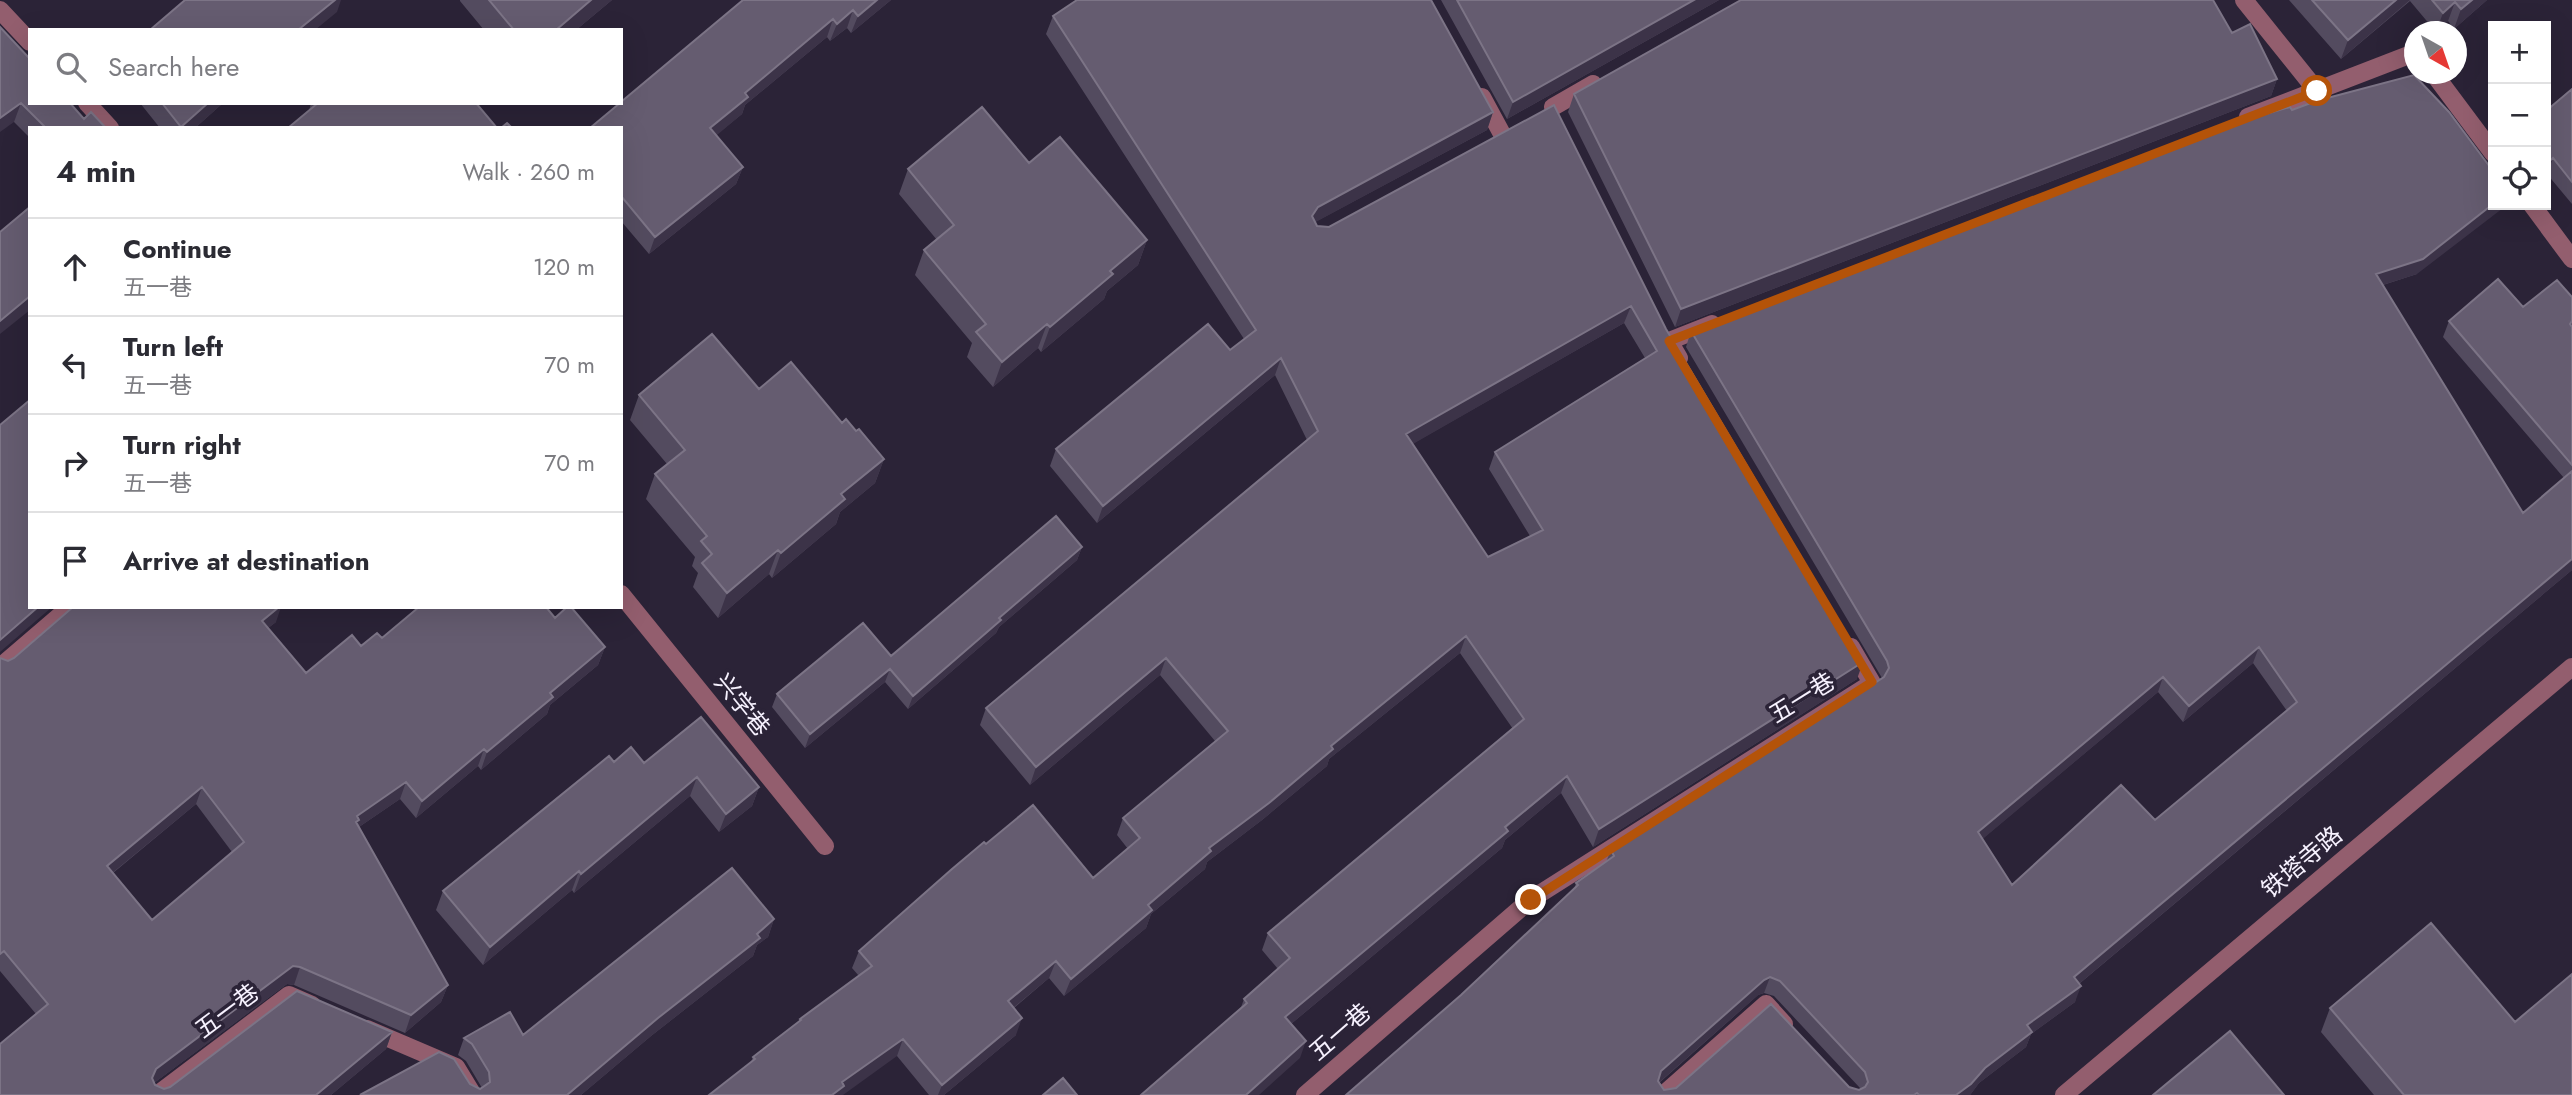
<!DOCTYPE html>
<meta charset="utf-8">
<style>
body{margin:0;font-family:Jost,"Noto Sans SC",sans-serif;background:#f2f2f3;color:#2b2b33}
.controls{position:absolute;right:21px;top:21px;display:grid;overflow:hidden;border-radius:0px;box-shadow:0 7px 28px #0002}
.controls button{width:63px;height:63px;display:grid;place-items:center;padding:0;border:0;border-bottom:2px solid #e1e1e2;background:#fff;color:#2b2b33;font:35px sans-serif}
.compass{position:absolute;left:2404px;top:21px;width:63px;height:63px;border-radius:50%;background:#fff;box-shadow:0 7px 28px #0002;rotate:140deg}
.stop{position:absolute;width:21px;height:21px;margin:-16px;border:5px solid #b45309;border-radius:50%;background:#fff}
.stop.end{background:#b45309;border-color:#fff;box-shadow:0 2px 7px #0008}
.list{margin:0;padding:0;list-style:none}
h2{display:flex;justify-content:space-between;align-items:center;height:91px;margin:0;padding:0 28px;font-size:30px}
h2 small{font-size:23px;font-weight:400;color:#7c7c81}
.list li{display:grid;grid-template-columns:46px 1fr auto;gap:21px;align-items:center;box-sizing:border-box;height:98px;padding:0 28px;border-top:2px solid #e1e1e2}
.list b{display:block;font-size:26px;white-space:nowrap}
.list p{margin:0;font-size:23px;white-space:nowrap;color:#7c7c81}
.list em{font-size:23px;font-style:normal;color:#7c7c81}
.icon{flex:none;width:38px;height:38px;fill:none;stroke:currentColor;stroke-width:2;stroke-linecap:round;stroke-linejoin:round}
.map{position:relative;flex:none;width:2572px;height:1095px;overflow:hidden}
.search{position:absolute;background:#fff;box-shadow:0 7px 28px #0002;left:28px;top:28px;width:595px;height:77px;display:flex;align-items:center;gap:18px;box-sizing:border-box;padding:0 24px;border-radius:0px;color:#7c7c81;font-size:26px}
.panel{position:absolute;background:#fff;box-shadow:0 7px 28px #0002;left:28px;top:126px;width:595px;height:483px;border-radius:0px}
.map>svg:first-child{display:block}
</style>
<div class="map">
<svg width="2572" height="1095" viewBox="0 0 2572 1095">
<rect width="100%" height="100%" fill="#2b2337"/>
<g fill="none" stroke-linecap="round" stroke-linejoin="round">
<!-- minor -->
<path stroke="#935e6e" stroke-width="18" d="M2244,0L2317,91
M0,10L30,42
M2434,74L2493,153
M1482,97L1502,134
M87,103L110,128
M1553,107L1593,84
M2248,117L2414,53
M2532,205L2572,259
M1679,358L1669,341L1712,324
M621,594L825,846
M0,667L70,607
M367,1029L456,1067L473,1095
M157,1095L289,995L312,1005
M1305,1095L1530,900L1872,683L1851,647
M1663,1095L1766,1004L1784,1024
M2064,1095L2572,667"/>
</g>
<!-- wall -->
<path fill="#534b5f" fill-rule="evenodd" d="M460,0H612L576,30H484L460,1Z
M743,0H891L851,33L847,28L830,41L827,37L745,105L742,114L716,135L743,167L736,184L649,254L621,221V128Z
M1441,0H1719L1507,119Z
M2289,0H2487L2454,29L2448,21L2436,32L2410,1L2341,59Z
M1053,16L1493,112L1487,130L1315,222L1317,226L1329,227L1554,105L1666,329L1857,679L1593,847L1561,793L1505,840L1502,848L1291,1024L1300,1058L1240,1010L1244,999L1278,969L1262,950L1268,933L1513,729L1460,653L1329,759L1327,766L1262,820L1207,862L1205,869L1151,914L1146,928L1064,996L1049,978L1014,1008L1016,1035L944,1095H929L897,1056L751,1062L753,1057L798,1023L800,1019L859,976L852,968L859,951L986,844L1093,878L1128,849L1117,835L1123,818L1215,741L1160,675L1030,785L980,725L986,708L1307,440L1275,375L1097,523L1050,466L1056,449L1230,350L1244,339L1046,34ZM1624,323L1645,358L1495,452L1489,469L1530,536L1488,557L1412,444Z
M0,27L84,119L106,128H30V138L14,122Z
M2232,33L2277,79L2271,96L1675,327L1568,112L1574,94Z
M2572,89V204L2547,174L2546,175V111Z
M140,103H223L195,128H160Z
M311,103H476L309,111Z
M2271,107L2269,113L2417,274L2383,285L2523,513L2564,478L2443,337L2449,321L2572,297V570L2079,984L2075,1002L2031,1034L2026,1047L1979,1083L1970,1095H1346L1461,995L1574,889L1576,883L1606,862L1611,850L1882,678L1686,347L1691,331ZM2253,663L2287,711L2155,820L2012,885L1982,839L2158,692L2183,722ZM1764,993L1774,996L1860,1088V1090H1859L1849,1087L1664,1090L1659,1083L1758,995Z
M1029,163L1147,240L1138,265L1107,291L1104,299L1041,352L1038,348L993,387L967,357L972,343L915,275L924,250L937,240L899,194L908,169Z
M759,389L842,423L856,431L884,459L875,483L840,512L836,524L772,578L769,574L718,618L693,587L698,573L692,566L695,557L646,499L655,474L667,464L630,420L639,395Z
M1082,547L1077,560L999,627L996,633L908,709L885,682L805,748L772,707L777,694L891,656Z
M555,618L605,647L598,665L550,705L547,714L481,770L478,766L416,818L400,799L359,827L448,985L441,1002L405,1033L294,985L287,984L154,1083L155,1085L164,1089L392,1032L386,1049L331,1095H0L36,1014L0,971V658L8,661L276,622L268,628L306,673L361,646L382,638ZM196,804L232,852L152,920L113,873Z
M614,762L644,763L759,787L752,806L719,832L690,796L574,893L572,890L483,965L436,910L443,891Z
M774,919L768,937L757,945L753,956L651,1036L581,1095H360L470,1084L480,1089L482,1088L466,1061L458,1055L464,1038L523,1035Z
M2330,1008L2515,1022L2572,1095H2374L2321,1032Z"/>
<!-- shaded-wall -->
<path fill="#3c3348" d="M335,0H341L337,12L315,30H298Z
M591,0H612L576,30H556Z
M877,0H891L851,33L858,16Z
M1694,0H1719L1507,119L1513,102Z
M2396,0H2410L2341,59L2348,40Z
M2472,0H2487L2454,29L2461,9Z
M2455,2L2448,21L2436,32L2443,13Z
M853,10L847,28L830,41L837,24Z
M833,19L827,37L745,105L742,114L704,146L710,128L745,93Z
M2277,79L2271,96L1675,327L1681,309Z
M21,103L14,122L0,132V118Z
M208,103H223L195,128H181Z
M1493,112L1487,130L1312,224V216L1318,207Z
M2553,158L2547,174L2546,175V164Z
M743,167L736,184L649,254L655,237Z
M2493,205H2507L2417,274L2370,289L2376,274Z
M1147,240L1138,265L1107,291L1104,299L1041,352L1050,327L1110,271Z
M30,296V310L0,334V321Z
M1631,306L1624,323L1399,452L1406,434Z
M1047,324L1038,348L993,387L1002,362Z
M1281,358L1275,375L1097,523L1103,506Z
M884,459L875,483L840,512L836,524L772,578L781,553L841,494Z
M1082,547L1077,560L999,627L996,633L908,709L913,696L999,618Z
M778,550L769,574L718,618L727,593Z
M2572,559V570L2068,993L2074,977Z
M38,607H52L0,652V640Z
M279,607H281L276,622L256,638L262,621Z
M1466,636L1460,653L1329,759L1327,766L1262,820L1207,862L1205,869L1151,914L1146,928L1064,996L1071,979L1148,905L1209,848L1331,746Z
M605,647L598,665L550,705L547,714L481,770L487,752L550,693Z
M2259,647L2253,663L2183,722L2189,706Z
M1166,658L1160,675L1030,785L1036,767Z
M1863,662L1857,679L1593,847L1599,829Z
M890,669L885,682L805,748L810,734Z
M2163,677L2158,692L1972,848L1978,832Z
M484,749L478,766L416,818L422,801Z
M1567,776L1561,793L1505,840L1502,848L1279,1034L1285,1017Z
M697,777L690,796L574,893L581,874Z
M406,782L400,799L356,829L357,816Z
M202,787L196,804L100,883L107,866Z
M759,787L752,806L719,832L726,814Z
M579,871L572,890L483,965L490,947Z
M774,919L768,937L757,945L753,956L651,1036L581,1095H567Z
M1056,961L1049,978L1001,1018L1008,1001Z
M293,966L300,967L294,985L287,984L150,1086L146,1095L156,1069Z
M1770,977L1764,993L1758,995L1655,1086L1661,1071L1764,980Z
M448,985L441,1002L405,1033L411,1015Z
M2081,986L2075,1002L2031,1034L2026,1047L1979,1083L1970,1095H1956L2027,1025Z
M1022,1018L1016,1035L944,1095H938L942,1085Z
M392,1032L386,1049L331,1095H316Z
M903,1039L897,1056L843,1095H832L842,1082Z
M1306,1041L1300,1058L1259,1095H1246Z"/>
<!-- building -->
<path fill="#655c70" stroke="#7c7486" stroke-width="2" fill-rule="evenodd" d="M185,0H335L298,30H150Z
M489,0H591L556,30H514Z
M743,0H877L858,16L853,10L837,24L833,19L745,93L748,97L710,128L743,167L655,237L621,196V128H590L620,103H621V102Z
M1077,0H1431L1493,112L1318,207L1312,216L1317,226L1329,227L1554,105L1666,329L1863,662L1599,829L1567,776L1505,827L1508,831L1285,1017L1306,1041L1246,1095H1141L1247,1003L1244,999L1290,958L1268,933L1524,719L1466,636L1331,746L1333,749L1269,803L1209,848L1211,851L1148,905L1152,910L1071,979L1056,961L1008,1001L1022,1018L942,1085L903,1039L842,1082L844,1086L832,1095H709L755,1059L753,1057L801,1020L800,1019L872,966L859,951L952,869L984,842L986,844L1033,805L1093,878L1140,838L1123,818L1228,731L1166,658L1036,767L986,708L1318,431L1281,358L1103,506L1056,449L1208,324L1230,350L1256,330L1053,16ZM1631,306L1657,351L1495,452L1543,530L1488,557L1406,434Z
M1457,0H1694L1513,102Z
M1741,0H2213L2232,33L2250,24L2277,79L1681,309L1574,94Z
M2312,0H2396L2348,40Z
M2432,0H2472L2461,9L2455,2L2443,13Z
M0,27L30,59V103H70L84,119L91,112L106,128H46L21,103L0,118Z
M2414,75L2449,112L2490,167L2493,164V204L2423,259L2376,274L2523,513L2572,471V559L2074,977L2081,986L2027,1025L2032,1032L1985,1068L1971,1084L1956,1095H1919L1917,1093L1914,1095H1346L1461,995L1578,885L1576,883L1614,856L1611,850L1884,677L1889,668L1887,661L1691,331L2271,107L2262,115L2290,107L2292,110L2316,101ZM2259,647L2297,702L2155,820L2121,785L2012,885L1978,832L2163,677L2189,706ZM1770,977L1780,981L1865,1072L1868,1082L1865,1087L1859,1090L1849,1087L1771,1004L1676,1088L1664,1090L1658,1081L1661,1071L1764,980Z
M2572,89V182L2553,158L2546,164V111Z
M162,103H208L181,127Z
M318,103H476L497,128H288Z
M982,107L1029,163L1060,137L1147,240L1110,271L1113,274L1050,327L1047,324L1002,362L976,332L986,324L924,250L954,225L908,169Z
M507,123L512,128H501Z
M30,207V296L0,321V232Z
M2498,279L2523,307L2557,280L2572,297V321L2570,324L2572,327V465L2449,321Z
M712,334L759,389L791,362L842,423L846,419L856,431L859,429L884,459L841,494L845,499L781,553L778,550L727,593L702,563L712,554L701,541L707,536L655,474L685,450L639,395Z
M30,400V607H38L0,640V425Z
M1056,516L1082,547L999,618L1001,620L913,696L890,669L810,734L777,694L863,623L891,656Z
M73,607H279L262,621L306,673L352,635L361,646L377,633L382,638L419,607H546L555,618L567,607H571L605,647L550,693L553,697L487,752L484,749L422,801L406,782L357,816L359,820L356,822L448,985L411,1015L300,967L293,966L156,1069L152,1078L155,1085L164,1089L170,1087L297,991L392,1032L316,1095H0V1044L48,1004L4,951L0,954V658L8,661L14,658ZM202,787L244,842L152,920L107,866Z
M701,717L759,787L726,814L697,777L581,874L579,871L490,947L443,891L609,756L614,762L631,747L644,763Z
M732,868L774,919L757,934L760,938L658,1018L567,1095H360L439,1052L454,1059L470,1084L480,1089L490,1082L489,1072L472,1044L464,1038L510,1012L523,1035Z
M2431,923L2515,1022L2572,974V1095H2404L2330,1008Z
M2230,1031L2284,1095H2153Z
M1063,1078L1077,1095H1043Z"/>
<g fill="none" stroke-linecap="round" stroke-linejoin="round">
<!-- route -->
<path stroke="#b45309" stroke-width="9" d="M1531,900L1872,682L1669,341L2317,91"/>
</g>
<g text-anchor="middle" stroke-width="7" stroke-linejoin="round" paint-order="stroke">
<!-- street labels -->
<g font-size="24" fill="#f6f1fe" stroke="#2b2337">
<text transform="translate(1802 698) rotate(-32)" y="8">五一巷</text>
<text transform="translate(742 705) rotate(51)" y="8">兴学巷</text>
<text transform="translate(2302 862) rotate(-40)" y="8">铁塔寺路</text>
<text transform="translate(227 1011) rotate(-37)" y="8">五一巷</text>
<text transform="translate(1340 1032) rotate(-41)" y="8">五一巷</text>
</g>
</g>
</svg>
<div class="controls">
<button>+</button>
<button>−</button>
<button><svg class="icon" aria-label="locate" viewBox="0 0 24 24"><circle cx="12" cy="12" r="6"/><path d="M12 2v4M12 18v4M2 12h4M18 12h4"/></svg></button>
</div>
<svg class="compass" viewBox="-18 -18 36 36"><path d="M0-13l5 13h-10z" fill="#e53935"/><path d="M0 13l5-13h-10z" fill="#7c7c81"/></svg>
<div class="stop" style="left:2317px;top:91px"></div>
<div class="stop end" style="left:1531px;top:900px"></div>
<div class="search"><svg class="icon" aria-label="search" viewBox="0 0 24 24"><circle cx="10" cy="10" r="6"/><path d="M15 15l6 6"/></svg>Search here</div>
<section class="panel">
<h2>4 min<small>Walk · 260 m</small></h2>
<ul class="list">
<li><svg class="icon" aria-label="ahead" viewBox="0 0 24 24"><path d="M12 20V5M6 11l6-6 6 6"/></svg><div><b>Continue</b><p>五一巷</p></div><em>120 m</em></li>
<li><svg class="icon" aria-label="left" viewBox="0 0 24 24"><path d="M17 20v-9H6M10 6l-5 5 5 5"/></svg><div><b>Turn left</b><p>五一巷</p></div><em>70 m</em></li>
<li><svg class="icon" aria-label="right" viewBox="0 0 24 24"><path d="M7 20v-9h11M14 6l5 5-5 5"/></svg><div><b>Turn right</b><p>五一巷</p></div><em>70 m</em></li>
<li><svg class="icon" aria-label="arrive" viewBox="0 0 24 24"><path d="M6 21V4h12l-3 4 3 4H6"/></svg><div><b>Arrive at destination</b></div></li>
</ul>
</section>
</div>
